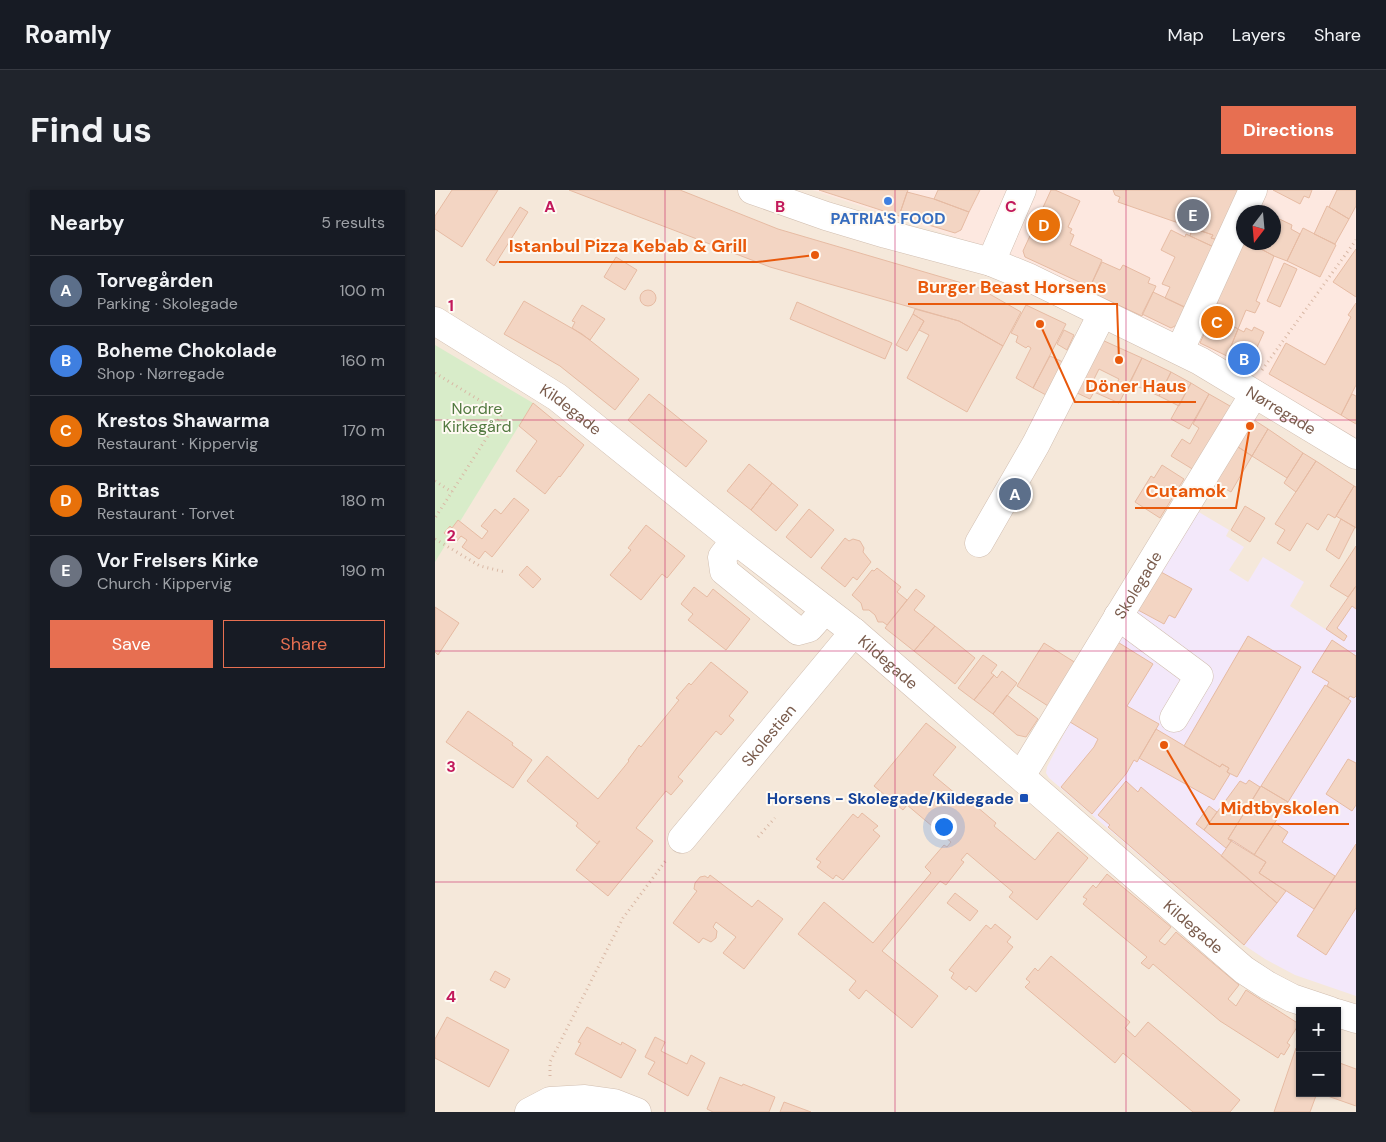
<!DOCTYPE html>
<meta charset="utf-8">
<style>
body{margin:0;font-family:"DM Sans",sans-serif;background:#20242c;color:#f1f3f6}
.controls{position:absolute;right:15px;bottom:15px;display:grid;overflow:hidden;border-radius:0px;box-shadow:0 1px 4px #0004}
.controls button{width:45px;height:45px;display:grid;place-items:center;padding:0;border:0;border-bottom:1px solid #363941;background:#171b24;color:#f1f3f6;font:25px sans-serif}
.compass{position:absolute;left:801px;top:15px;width:45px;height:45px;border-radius:50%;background:#171b24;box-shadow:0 1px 4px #0004;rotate:196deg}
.you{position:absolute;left:508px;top:636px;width:18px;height:18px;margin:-12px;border:4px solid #fff;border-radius:50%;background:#1a73e8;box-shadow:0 0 0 8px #1a73e833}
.badge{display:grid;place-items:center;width:32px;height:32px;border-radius:50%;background:#e76f51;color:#fff;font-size:16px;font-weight:700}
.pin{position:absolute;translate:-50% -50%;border:2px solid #fff;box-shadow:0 1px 5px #0006}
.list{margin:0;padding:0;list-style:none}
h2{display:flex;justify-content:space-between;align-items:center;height:65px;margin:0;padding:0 20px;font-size:21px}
h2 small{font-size:16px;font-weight:400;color:#9ea1a6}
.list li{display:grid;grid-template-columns:32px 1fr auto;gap:15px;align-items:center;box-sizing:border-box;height:70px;padding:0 20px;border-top:1px solid #363941}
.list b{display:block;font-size:19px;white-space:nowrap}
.list p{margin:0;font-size:16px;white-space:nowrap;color:#9ea1a6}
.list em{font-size:16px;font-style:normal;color:#9ea1a6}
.actions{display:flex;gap:10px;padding:15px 20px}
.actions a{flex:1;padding:11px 0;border:1px solid #e76f51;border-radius:0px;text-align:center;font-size:18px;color:#e76f51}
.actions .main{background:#e76f51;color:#fff}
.map{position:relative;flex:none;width:921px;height:922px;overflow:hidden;border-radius:0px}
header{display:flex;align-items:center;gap:30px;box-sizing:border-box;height:70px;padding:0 25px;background:#171b24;border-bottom:1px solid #363941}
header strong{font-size:24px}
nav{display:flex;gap:28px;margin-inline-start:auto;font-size:18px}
.intro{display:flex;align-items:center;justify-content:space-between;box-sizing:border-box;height:120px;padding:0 30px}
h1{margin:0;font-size:35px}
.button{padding:12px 22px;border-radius:0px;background:#e76f51;color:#fff;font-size:18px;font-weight:700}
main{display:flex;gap:30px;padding:0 30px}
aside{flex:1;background:#171b24;border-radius:0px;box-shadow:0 1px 4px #0004}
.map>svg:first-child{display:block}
</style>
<header>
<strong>Roamly</strong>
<nav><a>Map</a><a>Layers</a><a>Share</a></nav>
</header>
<div class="intro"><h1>Find us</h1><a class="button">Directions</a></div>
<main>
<aside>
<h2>Nearby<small>5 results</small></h2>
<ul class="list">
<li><span class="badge" style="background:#5c6f8a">A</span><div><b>Torvegården</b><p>Parking · Skolegade</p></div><em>100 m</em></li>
<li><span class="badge" style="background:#3f7fe0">B</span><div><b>Boheme Chokolade</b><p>Shop · Nørregade</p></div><em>160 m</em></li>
<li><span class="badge" style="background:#e8710a">C</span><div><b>Krestos Shawarma</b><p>Restaurant · Kippervig</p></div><em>170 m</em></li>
<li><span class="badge" style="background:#e8710a">D</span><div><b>Brittas</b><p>Restaurant · Torvet</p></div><em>180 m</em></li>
<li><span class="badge" style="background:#6b7280">E</span><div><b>Vor Frelsers Kirke</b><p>Church · Kippervig</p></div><em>190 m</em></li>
</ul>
<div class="actions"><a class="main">Save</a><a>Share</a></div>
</aside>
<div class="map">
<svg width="921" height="922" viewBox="0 0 921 922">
<rect width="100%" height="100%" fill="#fdf6ec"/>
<!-- residential -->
<path fill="#f5e8da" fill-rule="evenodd" d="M0,0H921V922H0ZM808,22H838V52H808ZM865,821H902V903H865Z"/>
<!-- commercial -->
<path fill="#fde8e0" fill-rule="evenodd" d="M377,0H921V261L590,70ZM808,22H838V52H808Z"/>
<!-- education -->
<path fill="#f3e8fa" d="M762,321L794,340L791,346L809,357L794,380L813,392L828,367L869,392L855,416L890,439L921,396V806L860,785L830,769L809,755L614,588L611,583L612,577L635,532Z"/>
<!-- green -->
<path fill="#d8ecc9" d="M0,155L98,213L0,372Z"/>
<!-- building -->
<path fill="#f3d5c3" stroke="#e6bba3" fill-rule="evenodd" d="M17,0H63L27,57L0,39V26Z
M134,0H245L343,39L544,98L586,122L568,156L524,131L335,77Z
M384,0H473L464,26Z
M503,0H545L534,22L499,9Z
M616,0H620L645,11L633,37L637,39L635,43L639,45L635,55L667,70L655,97L590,67L588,61Z
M678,0H804L787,51L776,48L778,45L683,12L685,7L680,5Z
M838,0H877L874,8L869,6L865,14Z
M902,0H921V16L914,29L894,17Z
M472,2L499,9L534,22L526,40L520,43L464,26Z
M892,16L914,29L900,54L879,44Z
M85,17L93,22L59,76L51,70Z
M838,26L857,35L856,39L865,44L852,71L839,66L813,52H838Z
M757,38L778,45L776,48L784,50L781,58L755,46Z
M868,38L901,55L885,87L852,71Z
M736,40L750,47L751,44L781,58L751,118L730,108L735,97L727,94L740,67L726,60Z
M808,52H813L839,66L821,111L825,113L820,123L811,120L803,139L778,124L786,102Z
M921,59V107L898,92Z
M181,67L202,80L190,100L169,87Z
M667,72L685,80L688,75L715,88L713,93L721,96L707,126L653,101Z
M849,73L862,79L845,117L832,111Z
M205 108a8 8 0 1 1 16 0a8 8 0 1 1-16 0Z
M718,102L752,118L744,134L736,138L707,124Z
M89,111L147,144L204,189L180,220L125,176L69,144Z
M362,112L457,153L450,169L355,129Z
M921,113V195L906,225L834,184L851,153L890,175L916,127L913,125Z
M147,115L170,129L155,150L137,138L140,132L137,131Z
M591,115L631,134L598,198L581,188L596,158L593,156L591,158L581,152L583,146L576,143Z
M480,119L524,131L568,156L532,222L472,188L494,145L484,140L489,131L478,124Z
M478,124L489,131L472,161L461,155Z
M778,124L803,139L792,166L765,153Z
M819,137L829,142L813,177L792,166L803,139L809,142L811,138L817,141Z
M629,140L639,145L632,160L622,154Z
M667,150L707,168L684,213L659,202L655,209L640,202ZM664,179L684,189L677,202L657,193Z
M615,166L628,172L611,205L598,198Z
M707,168L736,182L724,206L695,193Z
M736,182L756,193L744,216L724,206Z
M756,193L774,204L754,239L736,229Z
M214,204L272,251L251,277L193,230Z
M774,204L795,216L796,220L759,280L736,266L747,249L755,254L764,238L758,234Z
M917,204L921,206V234L906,225Z
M98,213L149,255L125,287L124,286L110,304L81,281L102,251L84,236Z
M816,228L833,239L817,266L797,253Z
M833,239L868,263L852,288L817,266Z
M797,253L817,266L796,302L776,291Z
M868,263L881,271L861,302L849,293Z
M881,271L919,296L900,328L893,324L883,340L872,333L855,361L842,353L850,340L840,334Z
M314,274L337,293L316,320L292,301Z
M727,275L749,289L725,328L700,312L716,286L719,288Z
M337,293L363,315L341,341L316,320Z
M919,296L921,297V338L901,326Z
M79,308L94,320L57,367L50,361L44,369L27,357L32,350L26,346L21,352L9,343L15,336L17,338L23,330L47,349L53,341L46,336L60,319L66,324Z
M810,316L830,328L815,352L796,340Z
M374,319L399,340L376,368L351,347Z
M906,329L920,337L904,369L891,360Z
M211,335L250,366L232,388L227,384L206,410L175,385L196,360L193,358Z
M410,348L414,351L418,349L425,351L429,358L428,362L436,372L422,390L418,387L410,397L386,378Z
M921,356V396L913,407L895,396Z
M92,376L106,389L98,398L84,385Z
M442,378L466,397L462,402L472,410L452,435L448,432H443L440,425L434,420H428L426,413L417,405L437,380L439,381Z
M726,382L757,399L740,428L734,425L729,434L703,420Z
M921,396V419L917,416L902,438L912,446L909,451L891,439Z
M259,397L272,407L278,399L315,429L291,460L253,430L258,424L246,414Z
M481,399L490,406L479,420L500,436L479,461L450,438Z
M0,417L24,433L3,465L0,462Z
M500,436L540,468L520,494L479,461Z
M813,446L866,477L802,587L792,582L794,578L787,574L785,577L749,556Z
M897,450L921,466V506L919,508L915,506L913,509L892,496L894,492L877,482Z
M681,451L718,474L692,516L724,534L702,572L699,570L691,584L657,624L626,597L659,557L663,549L635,532Z
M609,453L641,473L613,516L582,496Z
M548,465L562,475L556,483L559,485L539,510L523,498Z
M276,472L313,502L294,526L299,530L286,545L281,541L243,587L248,591L236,605L231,601L201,638L218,651L173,706L141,680L165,651H164L162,654L141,636L143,633L92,591L112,566L163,609L194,571L193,570L204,555L206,557L244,510L241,508L254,493L256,495Z
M567,481L582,493L558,524L539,510L559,485L562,488Z
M890,495L916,511L853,612L826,596Z
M572,505L603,529L591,547L582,545L558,524Z
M33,521L78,553L77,555L97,570L78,598L11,552Z
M491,533L521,557L498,585L533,614L535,611L561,633L559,636L600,670L623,642L653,668L602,730L574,707L578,702L532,663L526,670L529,672L511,695L505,691L447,761L503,806L477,838L431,800L424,809L414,800L421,791L363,744L389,712L438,753L496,683L490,677L509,655L512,657L516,652L472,615L468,620L439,596Z
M721,539L785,577L787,574L794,578L792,582L795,584L779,610L704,568Z
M913,569L921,573V615L917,621L891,604Z
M814,590L825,597L793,649L797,650L791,658L769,640L805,591L811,594Z
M691,591L703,602L706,597L842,713L809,755L673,637L675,635L663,625Z
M826,596L853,612L819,665L793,649Z
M774,616L782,622L769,640L761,634Z
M427,623L443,636L438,640L445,646L408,690L401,685L398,689L382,677L386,672L381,669L418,624L423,628Z
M840,633L853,642L847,652L900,686L879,719L824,683L831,672L819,665Z
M797,650L831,672L824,683L851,701L842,713L786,666Z
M921,654V718L891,765L862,746Z
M672,684L736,737L724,751L730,755L741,742L804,795L793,809L801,816L811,800L864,834L852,853L855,855L849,865L846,863L843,868L785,831L718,774L714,779L706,773L712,767L648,714L652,709L648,707L658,695L661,698Z
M275,685L317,717L323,710L348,729L309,779L288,763L301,747L281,732L278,737L282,741L281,748L276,752L268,748L264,753L238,733L262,701L259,699L260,693L265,687L270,686L273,688Z
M520,703L543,721L535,731L512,713Z
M560,734L576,747L572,752L578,757L541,802L534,796L531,800L516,788L519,783L514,780L551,735L556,739Z
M616,766L695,832L690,838L700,847L713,832L805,910L795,922H758L688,863L680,873L590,797L595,792L591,789L600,778L603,781Z
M60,781L75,789L70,798L55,790Z
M12,827L74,860L54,897L0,868V849Z
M152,837L186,855L187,852L201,860L186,888L140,864L146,853L143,852Z
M220,847L230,852L226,861L252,874L256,865L270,873L253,906L213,884L220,872L210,867Z
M861,858L865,859V903H882L875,922H839Z
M902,872L921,879V916L884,903H902Z
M285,887L307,896L308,894L340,907L334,922H278L272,919Z
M349,912L376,922H345Z"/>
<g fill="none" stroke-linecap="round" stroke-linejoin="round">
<!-- minor casing -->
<g stroke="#d1beb0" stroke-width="29">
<g id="minor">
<path id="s1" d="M317,0L391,26L451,44L556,72L595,88L765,171L921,265"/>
<path d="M556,72L587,0"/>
<path id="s2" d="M0,131L122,207L300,350L419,442L809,780L832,795L857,808L896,821"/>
<path d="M745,160L818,0"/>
<path d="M300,350L287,367L289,381L363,441L374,438L390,420"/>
<path d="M544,353L601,254L667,124"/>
<path d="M683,426L764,486L739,528"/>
<path id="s3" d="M586,586L819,204"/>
<path id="s4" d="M247,649L419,442"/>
<path d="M902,823L921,829"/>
<path d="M94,922L115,911L150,909L179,913L202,922"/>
</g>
</g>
<!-- path -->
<path stroke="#d9b8a5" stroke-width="3" stroke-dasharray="1 4" stroke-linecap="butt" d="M827,180L921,50
M0,183L67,224L0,328
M0,291L17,302
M0,349L45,376L70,382
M323,647L340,628
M115,886V872L188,728L232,669"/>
<!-- minor -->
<use href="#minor" stroke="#fff" stroke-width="28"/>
</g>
<!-- grid -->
<path fill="none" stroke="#c2185b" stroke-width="1" stroke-opacity="0.55" d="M230,0V922M460,0V922M691,0V922M0,230H921M0,461H921M0,692H921"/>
<!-- markers -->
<circle fill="#3f7fe0" stroke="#fffaf3" stroke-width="2" cx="453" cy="11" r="5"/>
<rect fill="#1a4fb4" stroke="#fffaf3" stroke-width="2" x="584" y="603" width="10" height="10" rx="2.5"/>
<g text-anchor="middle" stroke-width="4" stroke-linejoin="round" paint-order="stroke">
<!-- shop labels -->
<g font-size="16" font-weight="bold" fill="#366cbe" stroke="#fffaf3">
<text x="453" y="34">PATRIA'S FOOD</text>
</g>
<!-- park labels -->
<g font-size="16" fill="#537a41" stroke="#fffaf3">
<text x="42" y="224">Nordre<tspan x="42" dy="18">Kirkegård</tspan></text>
</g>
<!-- street labels -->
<g font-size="16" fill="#7a5c4d" stroke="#fffaf3">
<text dy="6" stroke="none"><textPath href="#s2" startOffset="162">Kildegade</textPath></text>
<text dy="6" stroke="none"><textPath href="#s1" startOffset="576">Nørregade</textPath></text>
<text dy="6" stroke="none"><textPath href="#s3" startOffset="224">Skolegade</textPath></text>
<text dy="6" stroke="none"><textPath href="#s2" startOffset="568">Kildegade</textPath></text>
<text dy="6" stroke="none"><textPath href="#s4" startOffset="135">Skolestien</textPath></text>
<text dy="6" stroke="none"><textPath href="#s2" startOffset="972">Kildegade</textPath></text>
</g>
<!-- transit labels -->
<g font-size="16" font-weight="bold" fill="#164399" stroke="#fffaf3" text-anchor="end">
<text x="579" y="614">Horsens - Skolegade/Kildegade</text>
</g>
</g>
<g font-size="16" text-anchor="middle" font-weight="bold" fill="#c2185b" stroke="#fffaf3" stroke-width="4" stroke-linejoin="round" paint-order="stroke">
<text x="115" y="22">A</text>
<text x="345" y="22">B</text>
<text x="576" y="22">C</text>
<text x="16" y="121">1</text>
<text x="16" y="351">2</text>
<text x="16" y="582">3</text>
<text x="16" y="812">4</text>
</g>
<!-- callouts -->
<path fill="none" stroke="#e8590c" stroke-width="2" d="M380 65L322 72H64M684 170L682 114H473M605 134L640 212H761M815 236L801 318H700M729 555L775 634H914"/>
<g fill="#e8590c" stroke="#fffaf3" stroke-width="2">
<circle cx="380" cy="65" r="5"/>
<circle cx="684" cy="170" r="5"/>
<circle cx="605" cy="134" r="5"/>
<circle cx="815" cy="236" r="5"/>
<circle cx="729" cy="555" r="5"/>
</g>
<g font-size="18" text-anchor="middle" font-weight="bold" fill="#e8590c" stroke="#fffaf3" stroke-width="4" stroke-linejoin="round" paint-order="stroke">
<text x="193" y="62">Istanbul Pizza Kebab &amp; Grill</text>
<text x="577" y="103">Burger Beast Horsens</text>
<text x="701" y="202">Döner Haus</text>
<text x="751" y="307">Cutamok</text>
<text x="845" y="624">Midtbyskolen</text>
</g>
</svg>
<div class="controls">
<button>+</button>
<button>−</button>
</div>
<svg class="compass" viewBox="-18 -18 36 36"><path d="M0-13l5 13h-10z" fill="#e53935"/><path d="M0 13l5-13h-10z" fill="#9ea1a6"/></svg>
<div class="you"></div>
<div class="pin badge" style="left:580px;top:304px;background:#5c6f8a">A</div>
<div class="pin badge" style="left:809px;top:169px;background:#3f7fe0">B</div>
<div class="pin badge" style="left:782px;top:132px;background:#e8710a">C</div>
<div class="pin badge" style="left:609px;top:35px;background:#e8710a">D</div>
<div class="pin badge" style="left:758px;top:25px;background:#6b7280">E</div>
</div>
</main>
